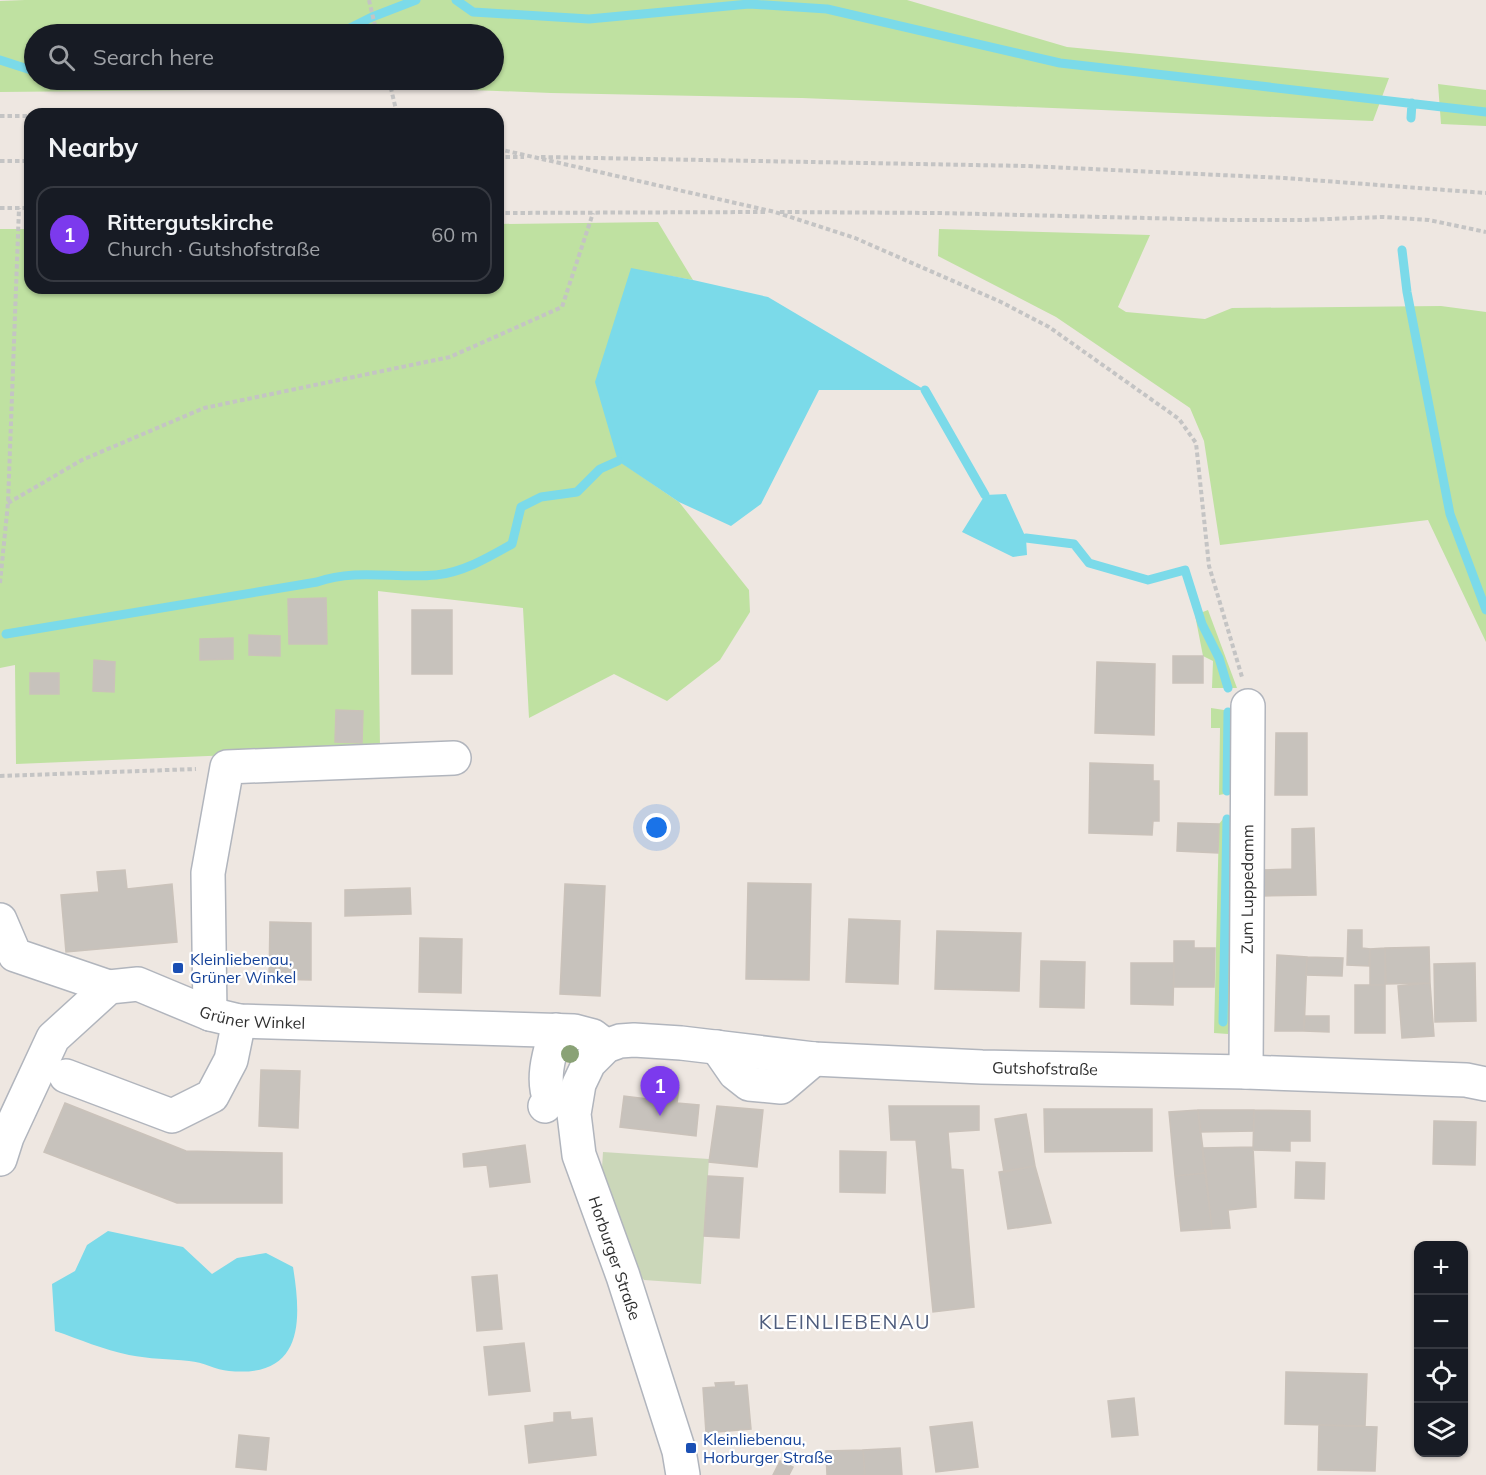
<!DOCTYPE html>
<meta charset="utf-8">
<style>
body{margin:0;font-family:Mulish,sans-serif;background:#20242c;color:#f1f3f6}
.controls{position:absolute;right:18px;bottom:18px;display:grid;overflow:hidden;border-radius:12px;box-shadow:0 2px 4px #0004}
.controls button{width:54px;height:54px;display:grid;place-items:center;padding:0;border:0;border-bottom:2px solid #363941;background:#171b24;color:#f1f3f6;font:30px sans-serif}
.you{position:absolute;left:657px;top:828px;width:21px;height:21px;margin:-15px;border:4px solid #fff;border-radius:50%;background:#1a73e8;box-shadow:0 0 0 9px #1a73e833}
.badge{display:grid;place-items:center;width:39px;height:39px;border-radius:50%;background:#7c3aed;color:#fff;font-size:20px;font-weight:700}
.pin{position:absolute;translate:-50% -50px;filter:drop-shadow(0 2px 3px #0008)}
.pin::after{content:'';position:absolute;top:32px;width:21px;height:18px;background:inherit;clip-path:polygon(0 0,100% 0,50% 100%)}
.list{margin:0;padding:0;list-style:none}
h2{display:flex;justify-content:space-between;align-items:center;height:78px;margin:0;padding:0 24px;font-size:26px}
h2 small{font-size:20px;font-weight:400;color:#9ea1a6}
.list li{display:grid;grid-template-columns:39px 1fr auto;gap:18px;align-items:center;box-sizing:border-box;height:96px;margin:0 12px 12px;padding:0 12px;border:2px solid #363941;border-radius:18px}
.list b{display:block;font-size:22px;white-space:nowrap}
.list p{margin:0;font-size:20px;white-space:nowrap;color:#9ea1a6}
.list em{font-size:20px;font-style:normal;color:#9ea1a6}
.icon{flex:none;width:33px;height:33px;fill:none;stroke:currentColor;stroke-width:2;stroke-linecap:round;stroke-linejoin:round}
.map{position:relative;flex:none;width:1486px;height:1475px;overflow:hidden}
.search{position:absolute;background:#171b24;box-shadow:0 2px 4px #0004;left:24px;top:24px;width:480px;height:66px;display:flex;align-items:center;gap:15px;box-sizing:border-box;padding:0 21px;border-radius:33px;color:#9ea1a6;font-size:22px}
.panel{position:absolute;background:#171b24;box-shadow:0 2px 4px #0004;left:24px;top:108px;width:480px;height:186px;border-radius:18px}
.map>svg:first-child{display:block}
</style>
<div class="map">
<svg width="1486" height="1475" viewBox="0 0 1486 1475">
<rect width="100%" height="100%" fill="#eee7e1"/>
<!-- green -->
<path fill="#bfe1a1" fill-rule="evenodd" d="M25,0H907L1067,47L1389,78L1373,121L802,98L551,93L420,88L0,92V1ZM34,34H494V80H34Z
M1438,84L1486,90V126L1441,124Z
M658,222L693,280L631,269L619,461L679,502L749,590L750,612L720,660L667,701L614,674L529,718L523,608L378,591L380,749L16,764L15,665L0,668V229H30V288H498V224Z
M939,229L1150,235L1118,307L1126,312L1205,319L1232,308L1441,306L1486,312V642L1428,520L1220,545L1204,441L1190,408L1056,317L938,256Z
M1208,610L1237,688H1212L1213,661L1203,656L1195,615Z
M1211,708L1237,712L1235,792L1219,795L1220,728H1211Z
M1236,818L1231,1019L1228,1034L1214,1033L1219,824L1223,819Z"/>
<!-- cemetery -->
<path fill="#cbd7b9" d="M603,1152L709,1159L701,1284L644,1280L636,1272L602,1168Z"/>
<!-- water -->
<path fill="#7bdae9" d="M631,268L693,280L768,297L925,390H819L761,504L731,526L679,502L618,461L595,382Z
M1006,494L1026,538L1027,555L1013,557L962,532L985,495Z
M108,1231L183,1247L212,1274L237,1258L266,1253L293,1267C302,1322 303,1378 229,1371C216,1370 203,1362 189,1361C169,1359 149,1359 129,1355C104,1350 79,1339 55,1331L52,1284L75,1271L87,1245Z"/>
<g fill="none" stroke-linecap="round" stroke-linejoin="round">
<!-- stream -->
<path stroke="#7bdae9" stroke-width="9" d="M456,0L473,12L589,19L749,4L827,9L1060,63L1486,112
M338,34L372,17L416,0
M0,60L34,71
M59,80L70,83L209,80
M1411,118L1412,103
M1402,250L1407,292L1450,514L1486,610
M925,390L985,495
M1026,538L1074,544L1089,563L1148,580L1185,570L1202,624L1219,658L1228,688
M6,634L317,582C357,568 396,579 436,575C464,572 489,557 512,544L521,507L541,497L577,492L600,469L618,461
M1227,791L1228,712
M1223,1022L1227,819"/>
</g>
<!-- building -->
<path fill="#c7c2bc" stroke="#cac2ba" stroke-width="1.5" d="M326,598L327,644H289L288,599Z
M412,610H452V674H412Z
M249,635L280,636V656L249,655Z
M233,638V659L200,660V639Z
M1173,656H1203V683H1173Z
M94,660L115,662L114,692L93,691Z
M1097,662L1155,664L1154,735L1095,733Z
M30,673H59V694H30Z
M336,710L363,711L362,743L335,742Z
M1276,733H1307V795H1275Z
M1090,763L1153,765V781H1159V821H1153L1152,835L1089,833Z
M1178,823L1219,824L1218,853L1177,851Z
M1314,828L1316,895L1262,896V870L1292,869V829Z
M125,870L127,889L172,884L177,942L66,952L61,895L99,892L97,872Z
M748,883L811,884L809,980L746,979Z
M565,884L605,886L600,996L560,994Z
M410,888L411,914L345,916V890Z
M849,919L900,921L898,984L846,982Z
M270,922L311,923V980L269,979Z
M1348,930H1362V948L1370,949L1369,966L1347,965Z
M937,931L1021,933L1019,991L935,989Z
M420,938L462,939L461,993L419,992Z
M1174,941H1194V948H1215L1214,987H1174Z
M1429,947L1430,983L1386,984L1385,948Z
M1385,948V985H1370V949Z
M1277,955L1307,957L1304,1031H1275Z
M1307,957L1343,958L1342,976L1306,975Z
M1041,961L1085,962L1084,1008L1040,1007Z
M1131,963H1174L1173,1005L1131,1004Z
M1475,963L1476,1021L1435,1022L1434,964Z
M1430,983L1434,1036L1402,1038L1398,986Z
M1355,985H1385V1033H1355Z
M1304,1016H1329V1032L1304,1031Z
M261,1070L300,1071L298,1128L259,1126Z
M657,1085L679,1088L677,1103L699,1105L696,1136L620,1127L624,1096L656,1100Z
M65,1103L186,1151L282,1153V1203H177L44,1152Z
M717,1106L763,1110L757,1167L709,1162Z
M889,1106H979V1130L948,1132L951,1169L963,1170L974,1307L933,1312L916,1140H891Z
M1044,1109H1152V1151L1045,1152Z
M1198,1110L1206,1173L1175,1176L1169,1112Z
M1198,1110H1254V1131L1200,1132Z
M1254,1110L1310,1111V1141H1290V1151L1253,1150Z
M1026,1114L1035,1166L1004,1172L995,1119Z
M1434,1121L1476,1122L1475,1165L1433,1164Z
M525,1145L530,1182L490,1187L487,1165L464,1167L463,1154Z
M1253,1147L1256,1207L1228,1210L1230,1228L1212,1229L1202,1148Z
M840,1151L886,1152L885,1193L840,1192Z
M1296,1162L1325,1163L1324,1199L1295,1198Z
M1035,1166L1051,1223L1008,1229L999,1172Z
M1206,1173L1212,1229L1181,1231L1175,1176Z
M708,1176L743,1178L739,1238L704,1236Z
M497,1275L502,1329L477,1331L472,1277Z
M524,1343L530,1391L489,1395L484,1347Z
M1286,1372L1367,1374L1365,1426L1285,1424Z
M734,1382V1386L747,1385L751,1429L706,1433L703,1388L716,1387L715,1383Z
M1134,1398L1138,1435L1112,1437L1108,1401Z
M570,1412L571,1420L592,1418L596,1455L529,1463L525,1426L554,1422V1413Z
M972,1422L978,1467L936,1472L930,1427Z
M1319,1425L1377,1427L1375,1471L1318,1470Z
M239,1435L269,1438L266,1470L236,1467Z
M900,1448L902,1475H865L863,1450Z
M863,1450L865,1475H827L826,1451Z
M780,1461L793,1467L789,1475H773Z"/>
<g fill="none" stroke-linecap="round" stroke-linejoin="round">
<!-- minor casing -->
<g stroke="#b1b5bd" stroke-width="36">
<g id="minor">
<path d="M0,920L15,955L109,987"/>
<path d="M210,1014L208,873L227,767L454,758"/>
<path d="M717,1047L735,1073L749,1084L781,1087L814,1059"/>
<path id="s1" d="M1246,1072L1248,706"/>
<path d="M66,1076L172,1116L212,1096L231,1060L239,1021"/>
<path d="M545,1106L550,1100C541,1078 550,1052 556,1030"/>
<path id="s2" d="M0,1159L7,1137L53,1038L109,987L138,984L210,1014L239,1021L574,1031L593,1036L606,1046"/>
<path id="s3" d="M683,1475L679,1451L623,1276L579,1155L574,1114L579,1084L589,1063L606,1046L620,1041L634,1040L681,1043L814,1059L982,1067L1246,1072L1466,1080L1486,1084"/>
</g>
</g>
<!-- path -->
<path stroke="#c4c4c4" stroke-width="4" stroke-dasharray="4.5 3" stroke-linecap="butt" d="M369,0L377,34
M389,80L397,114
M0,116H30
M498,149L775,212L855,238L1001,302L1049,327L1179,419L1196,443L1209,566L1242,677
M498,157H524
M541,157L1027,166L1284,178L1486,193
M0,161H30
M0,208H30
M780,212L939,213L1228,220H1302L1383,217L1429,220L1486,232
M498,213L767,212
M8,503L82,460L204,408L450,357L562,307L593,213
M0,583L8,503L19,208
M0,776L196,769"/>
<!-- minor -->
<use href="#minor" stroke="#fff" stroke-width="33"/>
</g>
<!-- trees -->
<circle fill="#8aa276" cx="570" cy="1054" r="9"/>
<!-- markers -->
<g fill="#1a4fb4" stroke="#fff" stroke-width="2">
<rect x="172" y="962" width="12" height="12" rx="3"/>
<rect x="685" y="1442" width="12" height="12" rx="3"/>
</g>
<g text-anchor="middle" stroke-width="4.5" stroke-linejoin="round" paint-order="stroke">
<!-- street labels -->
<g font-size="16" fill="#2e2e2e" stroke="#fff">
<text dy="6" stroke="none"><textPath href="#s1" startOffset="183">Zum Luppedamm</textPath></text>
<text dy="6" stroke="none"><textPath href="#s2" startOffset="358">Grüner Winkel</textPath></text>
<text dy="6" stroke="none"><textPath href="#s3" startOffset="897">Gutshofstraße</textPath></text>
<text transform="translate(615 1258) rotate(71)" y="6">Horburger Straße</text>
</g>
<!-- transit labels -->
<g font-size="16" fill="#164399" stroke="#fff" text-anchor="start">
<text x="190" y="965">Kleinliebenau,<tspan x="190" dy="18">Grüner Winkel</tspan></text>
<text x="703" y="1445">Kleinliebenau,<tspan x="703" dy="18">Horburger Straße</tspan></text>
</g>
<!-- quarter labels -->
<g font-size="20" letter-spacing="1.5" fill="#4f5d7d" stroke="#fff">
<text x="845" y="1329">KLEINLIEBENAU</text>
</g>
</g>
</svg>
<div class="controls">
<button>+</button>
<button>−</button>
<button><svg class="icon" aria-label="locate" viewBox="0 0 24 24"><circle cx="12" cy="12" r="6"/><path d="M12 2v4M12 18v4M2 12h4M18 12h4"/></svg></button>
<button><svg class="icon" aria-label="layers" viewBox="0 0 24 24"><path d="M12 4l9 5-9 5-9-5zM3 14l9 5 9-5"/></svg></button>
</div>
<div class="you"></div>
<div class="pin badge" style="left:660px;top:1116px">1</div>
<div class="search"><svg class="icon" aria-label="search" viewBox="0 0 24 24"><circle cx="10" cy="10" r="6"/><path d="M15 15l6 6"/></svg>Search here</div>
<section class="panel">
<h2>Nearby<small></small></h2>
<ul class="list">
<li><span class="badge">1</span><div><b>Rittergutskirche</b><p>Church · Gutshofstraße</p></div><em>60 m</em></li>
</ul>
</section>
</div>
